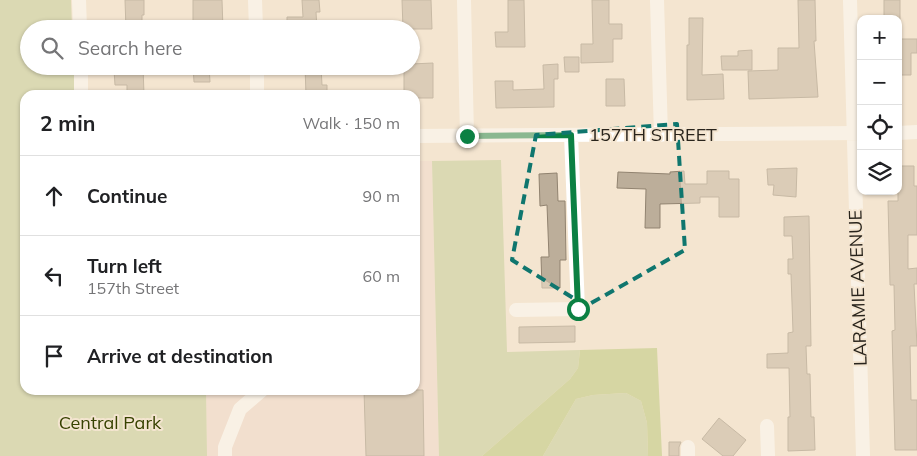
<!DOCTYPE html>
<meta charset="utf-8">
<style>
body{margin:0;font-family:Mulish,sans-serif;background:#f6f6f6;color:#202124}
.controls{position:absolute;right:15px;top:15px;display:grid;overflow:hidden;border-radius:10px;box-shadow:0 1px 4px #0004}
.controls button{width:45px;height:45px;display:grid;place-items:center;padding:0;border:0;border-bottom:1px solid #e0e0e0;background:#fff;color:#202124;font:25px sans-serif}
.stop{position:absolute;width:15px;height:15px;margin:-11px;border:4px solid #0b8043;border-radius:50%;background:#fff}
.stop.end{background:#0b8043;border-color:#fff;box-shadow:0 1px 5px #0008}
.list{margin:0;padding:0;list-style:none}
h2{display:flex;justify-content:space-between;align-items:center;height:65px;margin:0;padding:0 20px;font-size:21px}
h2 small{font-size:16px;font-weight:400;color:#757577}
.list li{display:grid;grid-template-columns:32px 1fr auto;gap:15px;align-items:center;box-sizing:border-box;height:80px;padding:0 20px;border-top:1px solid #e0e0e0}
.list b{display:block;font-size:19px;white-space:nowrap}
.list p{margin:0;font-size:16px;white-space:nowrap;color:#757577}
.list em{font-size:16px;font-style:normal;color:#757577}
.icon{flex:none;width:28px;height:28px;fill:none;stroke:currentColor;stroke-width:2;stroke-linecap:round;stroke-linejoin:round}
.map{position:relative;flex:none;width:917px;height:456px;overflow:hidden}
.search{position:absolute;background:#fff;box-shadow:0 1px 4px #0004;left:20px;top:20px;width:400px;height:55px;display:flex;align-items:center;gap:12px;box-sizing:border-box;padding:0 18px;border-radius:28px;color:#757577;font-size:19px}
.panel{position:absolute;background:#fff;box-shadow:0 1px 4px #0004;left:20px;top:90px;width:400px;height:305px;border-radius:15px}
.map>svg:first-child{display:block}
</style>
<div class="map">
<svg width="917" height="456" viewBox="0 0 917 456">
<rect width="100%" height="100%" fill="#f4e5d0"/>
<!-- industrial -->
<path fill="#efd8cc" d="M415,161H432L439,456H207L206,390H415Z"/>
<!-- green -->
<path fill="#bcc990" d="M0,0H71L72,29H29V66H74L75,95H25V390H206L207,456H0Z
M501,160L507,352L580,350L578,368L570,379L482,456H439L432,161Z
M626,393L641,401L647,423L648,456H543L576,399L593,395Z"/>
<!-- forest -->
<path fill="#b1c36e" d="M657,348L662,456H648L647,423L641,401L626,393L593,395L576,399L543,456H482L570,379L578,368L580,350Z"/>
<!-- building -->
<path fill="#bcae9a" stroke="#918370" d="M125,0H144V15H142V29H126Z
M193,0H222L223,29H193Z
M302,0H319L320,12H316L317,29H287V17H303Z
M402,0H431L432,29H403Z
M508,0H524L525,47H496L495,32H508Z
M592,0H609V24H622V39H613V62L581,63V44H593Z
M798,0H815L816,41H814L818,97L749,99L748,71L778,70V48H799Z
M884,0H900V19H884Z
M689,18H703L702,75L723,74L724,99L687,100V45H689Z
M898,39H917V53H911V75H898Z
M752,50V70H722L721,56H738V51Z
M564,57H579V72H565Z
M433,63V98H415V95H404V66H411V64Z
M558,64V79H554V107L496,108L495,81H513V90L544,89L543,65Z
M127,66H143L144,95H127V85H115L114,70H127Z
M193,66H209L210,82H194Z
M305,66H321L322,85H327V95H306Z
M606,79H624L625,106H606Z
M898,166H914V186H917V235H908V269L917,268V284H914L917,346H910L911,400H917V450H895L892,331L895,330L894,285H890L888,201H898Z
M797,168L796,197L773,195L774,185H768L767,169Z
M684,171L685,184H707V171H729V179H739V217H719V197H700V203L660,204V228H645L646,189L617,188L618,172L670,174V172Z
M557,173L558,201H565L566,260H560V288H542L541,257H549L547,205L540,206L539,174Z
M809,216L811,346H806L807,374H810L811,417H814L815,450L788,451V417H790L789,368H767V354L788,353V333L793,332L791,274H788V259H793L792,236H784V217Z
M575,326V342L519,343V327Z
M364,390H423L424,456H366Z
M719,418L746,440L733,456H723L702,439Z
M669,442H681L679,447V456H669Z"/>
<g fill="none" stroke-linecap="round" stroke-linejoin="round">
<!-- minor -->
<path stroke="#fff" stroke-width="14" d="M79,0L80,29
M255,0L256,29
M464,0L467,136
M657,0L661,135
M850,0L863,456
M81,66V95
M257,66V95
M898,133L917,132
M415,136L861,133
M516,310L578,309L571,135
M767,426L768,456
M688,447V456
M225,456V447L240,409L262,390"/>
</g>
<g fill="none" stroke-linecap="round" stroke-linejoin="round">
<!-- route -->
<path stroke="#0b8043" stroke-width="6" d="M467,136L571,135L578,309"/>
</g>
<!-- marked area -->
<path d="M0 0H917V456H0ZM677,124L685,250L586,306L512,260L536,135Z" fill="#f4e5d0" fill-opacity=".55" fill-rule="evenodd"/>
<path fill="none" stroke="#0f766e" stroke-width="4" stroke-dasharray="10 6" stroke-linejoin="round" d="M677,124L685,250L586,306L512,260L536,135Z"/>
<g text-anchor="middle" stroke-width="4" stroke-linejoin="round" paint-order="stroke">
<!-- street labels -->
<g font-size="18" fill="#29241c" stroke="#f4e5d0">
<text x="653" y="141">157TH STREET</text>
<text transform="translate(858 288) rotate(-92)" y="6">LARAMIE AVENUE</text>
</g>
<!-- park labels -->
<g font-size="18" fill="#374200" stroke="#f4e5d0">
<text x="110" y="429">Central Park</text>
</g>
</g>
</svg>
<div class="controls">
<button>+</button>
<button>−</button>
<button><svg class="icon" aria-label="locate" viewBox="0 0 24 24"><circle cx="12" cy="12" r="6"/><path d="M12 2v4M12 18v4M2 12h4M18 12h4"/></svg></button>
<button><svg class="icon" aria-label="layers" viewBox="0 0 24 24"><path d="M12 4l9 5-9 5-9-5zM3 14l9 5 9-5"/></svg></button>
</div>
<div class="stop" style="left:578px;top:309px"></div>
<div class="stop end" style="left:467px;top:136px"></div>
<div class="search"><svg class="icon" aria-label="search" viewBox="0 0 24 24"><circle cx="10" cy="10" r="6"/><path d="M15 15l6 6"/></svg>Search here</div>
<section class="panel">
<h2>2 min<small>Walk · 150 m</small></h2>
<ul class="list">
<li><svg class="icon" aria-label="ahead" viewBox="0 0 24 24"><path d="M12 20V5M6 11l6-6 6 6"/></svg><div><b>Continue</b></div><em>90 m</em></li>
<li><svg class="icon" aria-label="left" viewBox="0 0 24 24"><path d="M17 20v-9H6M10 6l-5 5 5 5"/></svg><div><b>Turn left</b><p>157th Street</p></div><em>60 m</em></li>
<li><svg class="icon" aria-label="arrive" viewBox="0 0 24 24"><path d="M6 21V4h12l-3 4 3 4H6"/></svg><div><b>Arrive at destination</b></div></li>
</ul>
</section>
</div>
